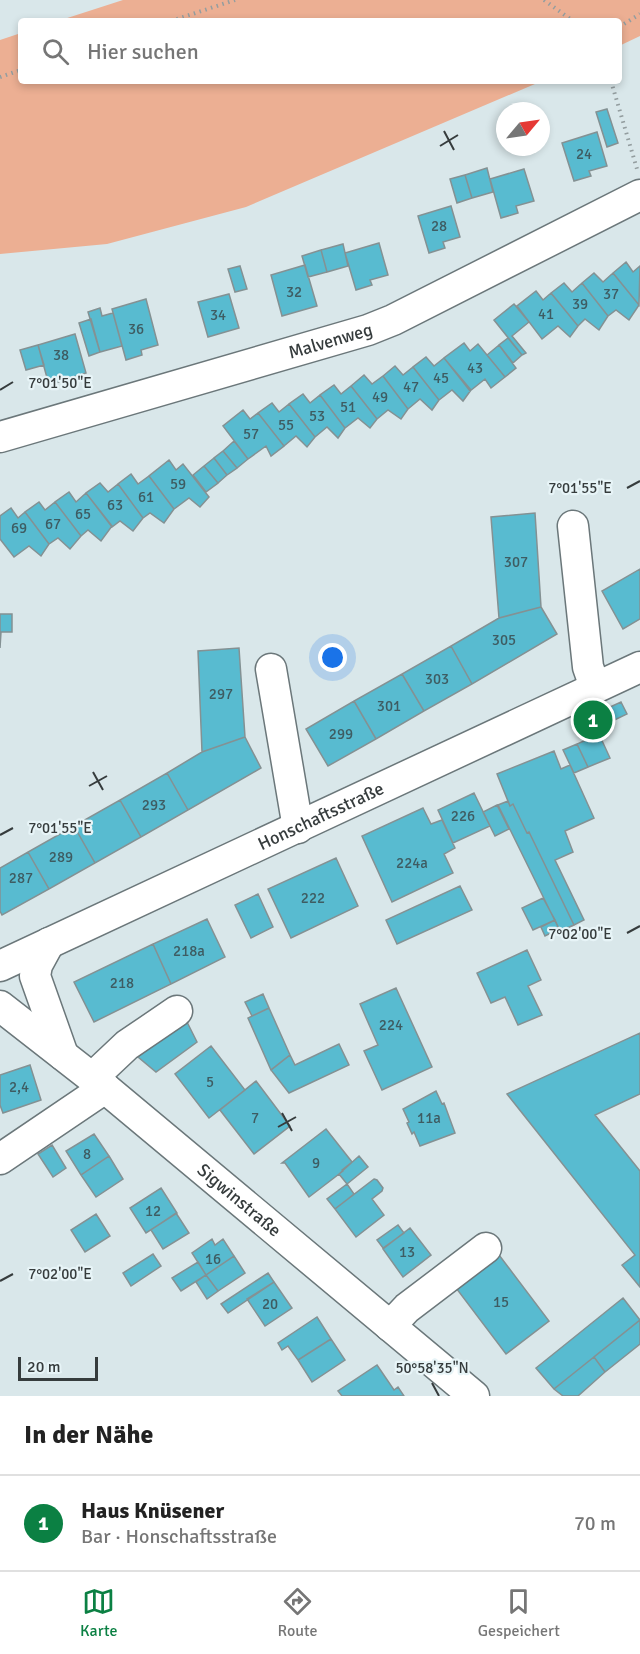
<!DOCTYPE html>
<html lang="de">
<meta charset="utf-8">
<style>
body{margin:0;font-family:Signika,sans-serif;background:#f6f6f6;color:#222}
.compass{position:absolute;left:496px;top:102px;width:54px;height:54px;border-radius:50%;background:#fff;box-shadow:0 3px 9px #0003;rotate:61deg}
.scale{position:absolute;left:18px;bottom:15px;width:80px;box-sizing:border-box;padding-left:6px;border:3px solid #363c3d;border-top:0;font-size:16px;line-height:21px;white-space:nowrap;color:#363c3d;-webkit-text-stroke:4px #e7f4f7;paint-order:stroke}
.you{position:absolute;left:333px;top:658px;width:21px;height:21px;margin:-15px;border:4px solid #fff;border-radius:50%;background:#1a73e8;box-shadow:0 0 0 9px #1a73e833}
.badge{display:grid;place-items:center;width:39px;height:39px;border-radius:50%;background:#0b8043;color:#fff;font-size:20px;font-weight:700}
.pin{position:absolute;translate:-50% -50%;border:3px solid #fff;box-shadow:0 2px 6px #0006}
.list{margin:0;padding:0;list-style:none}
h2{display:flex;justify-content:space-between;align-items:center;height:78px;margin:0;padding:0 24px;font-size:26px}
h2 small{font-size:20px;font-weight:400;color:#767676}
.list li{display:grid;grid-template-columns:39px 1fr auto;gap:18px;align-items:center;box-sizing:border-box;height:96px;padding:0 24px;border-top:2px solid #e0e0e0}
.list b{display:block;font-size:22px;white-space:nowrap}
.list p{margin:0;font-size:20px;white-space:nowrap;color:#767676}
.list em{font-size:20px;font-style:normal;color:#767676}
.icon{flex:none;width:33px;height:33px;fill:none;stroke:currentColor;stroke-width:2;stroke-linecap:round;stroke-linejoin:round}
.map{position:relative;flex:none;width:640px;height:1396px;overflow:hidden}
.search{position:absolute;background:#fff;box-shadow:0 3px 9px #0003;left:18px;right:18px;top:18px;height:66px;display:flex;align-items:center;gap:15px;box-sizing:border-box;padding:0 21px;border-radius:6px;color:#767676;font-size:22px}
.sheet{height:174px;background:#fff}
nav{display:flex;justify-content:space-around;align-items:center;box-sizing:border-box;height:84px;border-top:2px solid #e0e0e0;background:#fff;font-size:16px;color:#767676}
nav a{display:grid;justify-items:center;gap:3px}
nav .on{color:#0b8043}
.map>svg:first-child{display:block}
</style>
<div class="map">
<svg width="640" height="1396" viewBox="0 0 640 1396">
<rect width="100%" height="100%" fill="#d9e7ea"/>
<!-- green -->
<path fill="#ecaf93" d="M123,0H640V36L619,46V21H58Z
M21,33V81H542L246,207L107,244L0,254V40Z"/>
<!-- building -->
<path fill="#58bbd0" stroke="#849193" stroke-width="1.5" d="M607,109L618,143L607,147L596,112Z
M597,132L607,166L589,171L591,176L574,181L562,143Z
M487,168L493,192L472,198L465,175Z
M524,169L534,201L516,206L518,213L501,218L490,179Z
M465,175L472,198L457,203L450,179Z
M451,206L460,237L443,242L445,248L429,253L418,216Z
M379,243L388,275L370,280L372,285L356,290L345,253Z
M343,244L348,266L327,272L321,250Z
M321,250L327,272L308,277L302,256Z
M626,262L633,272L640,266L639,305L613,273Z
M305,265L317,306L282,316L271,275Z
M240,266L247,289L235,292L228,269Z
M594,273L603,282L613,273L639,305L629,320L616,310L608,316L582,283Z
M564,283L572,292L582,283L608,316L599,330L585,319L578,326L551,293Z
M536,291L543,300L551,293L578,326L570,337L558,326L542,339L517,306Z
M229,294L239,328L208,337L198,302Z
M146,299L158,345L141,350L142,355L126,360L112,309Z
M514,304L529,322L512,336L526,353L522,355L494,320Z
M100,308L102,316L113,313L122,346L100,352L88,312Z
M91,319L100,352L89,356L79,323Z
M75,334L86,373L49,385L38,345Z
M508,338L522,355L513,363L499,345Z
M464,343L470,351L478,344L505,377L491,388L485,379L470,391L444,358Z
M38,345L44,365L26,370L20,350Z
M499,345L516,368L505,377L487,355Z
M426,357L434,366L444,358L471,390L463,401L452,390L439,400L413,367Z
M395,366L403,375L413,367L439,400L432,410L420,399L408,409L383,376Z
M364,375L372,384L383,376L408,409L401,419L388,410L377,419L351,386Z
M334,385L341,394L351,386L377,419L370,428L358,418L345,428L320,395Z
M303,394L310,403L320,395L345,428L338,438L327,427L315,437L289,404Z
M272,403L279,412L289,404L315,437L307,447L296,436L284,446L258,413Z
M243,410L250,419L258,413L284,446L271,456L266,446L248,459L223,426Z
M234,441L248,459L237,468L223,451Z
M223,451L237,468L227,475L214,458Z
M214,458L227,475L218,483L204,466Z
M169,460L176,470L183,464L209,497L200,507L189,498L174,509L149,476Z
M204,466L218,483L206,492L193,475Z
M131,474L138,484L149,476L174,509L164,523L150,513L143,518L118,484Z
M100,483L108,492L118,484L143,518L133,531L120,521L112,527L86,493Z
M69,492L76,502L86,493L112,526L101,541L88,530L81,536L55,502Z
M39,502L45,510L55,502L81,536L70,549L58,538L49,544L25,512Z
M11,508L18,518L25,512L49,544L41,556L29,546L14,557L0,539V516Z
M535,513L541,607L499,618L491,517Z
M640,569V619L623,629L602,591Z
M541,607L557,634L472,684L451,646L499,618Z
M0,614H12V632H1L0,648Z
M451,646L472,684L424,711L402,674Z
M239,648L245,737L202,752L198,651Z
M402,674L424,711L376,739L354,701Z
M354,701L376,739L328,766L306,729Z
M621,702L627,714L596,729L590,716Z
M599,734L610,758L588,767L577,744Z
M245,737L261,768L188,810L167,773L202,752Z
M577,744L588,767L574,773L563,750Z
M554,751L561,769L570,765L594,818L565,831L573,852L555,860L584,920L574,925L529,832L527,833L513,804L510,806L497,774Z
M167,773L188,810L141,837L120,800Z
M474,793L490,826L453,843L438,810Z
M120,800L141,837L95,863L74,826Z
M508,801L510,806L513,804L527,833L529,832L574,925L560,931L559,929L498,805Z
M497,805L509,829L495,836L483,812Z
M423,808L431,824L442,820L455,848L444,854L453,873L392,902L362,836Z
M74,826L95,863L49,889L28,852Z
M28,852L49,889L2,915L0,911V868Z
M336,858L358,906L291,938L268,889Z
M460,886L472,910L397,944L386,920Z
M258,894L273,927L251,938L235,905Z
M543,898L555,920L533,930L522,908Z
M207,919L225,957L171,984L153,944Z
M555,920L559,929L545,936L541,927Z
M153,944L171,984L94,1022L74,982Z
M527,950L541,980L528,986L542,1015L518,1025L505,997L491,1003L477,973Z
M396,988L432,1067L382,1090L364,1051L378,1045L360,1004Z
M263,994L269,1008L252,1016L245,1002Z
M269,1008L290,1055L271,1070L248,1018Z
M186,1020L197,1042L156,1072L138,1057Z
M640,1033V1094L595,1115L640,1171V1287L622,1265L635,1255L507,1094Z
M339,1044L349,1065L289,1093L271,1070L290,1055L295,1065Z
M211,1046L245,1090L209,1118L175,1074Z
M30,1065L41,1100L3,1113L0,1105V1075Z
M256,1081L290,1126L254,1154L220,1110Z
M436,1091L442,1104L444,1103L455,1133L420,1146L414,1132L412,1134L407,1123L409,1122L403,1109Z
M326,1129L352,1162L342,1170L343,1171L309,1197L285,1163H282Z
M94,1134L109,1156L81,1175L66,1151Z
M52,1145L66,1168L53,1177L38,1154Z
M109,1156L123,1179L96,1197L81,1175Z
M359,1156L368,1167L347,1184L339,1174Z
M374,1179L377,1180L383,1188L382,1191L372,1199L384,1215L356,1237L335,1209Z
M347,1184L354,1194L335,1209L327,1199Z
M161,1188L177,1213L146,1233L130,1208Z
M176,1213L189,1233L163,1249L151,1230Z
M96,1214L110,1236L85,1252L71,1230Z
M398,1225L404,1233L383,1248L377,1240Z
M410,1228L431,1255L403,1277L383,1249Z
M212,1239L215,1245L223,1239L234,1256L206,1275L192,1253Z
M496,1251L549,1321L506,1354L453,1284Z
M153,1254L161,1266L131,1286L123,1273Z
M234,1256L245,1273L218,1291L206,1275Z
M198,1262L206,1275L181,1291L172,1278Z
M268,1273L274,1282L228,1313L221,1304Z
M206,1275L218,1291L207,1299L196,1282Z
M274,1282L292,1308L265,1326L247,1299Z
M623,1298L640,1320L554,1389L536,1368Z
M317,1317L331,1339L298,1360L288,1346L282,1350L278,1343Z
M640,1320V1344L605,1372L594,1357Z
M331,1339L345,1360L312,1382L298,1360Z
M594,1357L605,1372L578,1396H563L554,1389Z
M377,1365L394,1390L398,1387L404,1396H342L338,1391Z"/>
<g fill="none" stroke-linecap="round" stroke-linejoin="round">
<!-- minor casing -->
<g stroke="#6b777a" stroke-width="33">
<g id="minor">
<path id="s1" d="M0,437L368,330L393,320L640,195"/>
<path d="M573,526L588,667L595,687"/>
<path d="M271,669L298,828"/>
<path d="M49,943L37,965L35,976L63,1055"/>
<path id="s2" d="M0,966L640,667"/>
<path id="s3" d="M0,1006L105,1088L474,1396"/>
<path d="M92,1078L127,1045L177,1011"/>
<path d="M0,1159L105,1088"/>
<path d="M390,1326L407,1308L486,1248"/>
</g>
</g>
<!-- path -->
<path stroke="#939d9f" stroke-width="4" stroke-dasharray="1.5 4.5" stroke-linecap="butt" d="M544,0L573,21
M171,21L235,0
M619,27L640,14
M0,77L21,70
M611,81L637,169"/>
<!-- minor -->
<use href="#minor" stroke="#fff" stroke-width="30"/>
</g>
<!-- ticks -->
<path fill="none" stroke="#363c3d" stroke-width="2" d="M444,131L454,150M440,146L458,135M0,390L13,382M627,488L640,481M93,772L103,790M89,786L107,776M0,835L13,828M627,933L640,926M282,1113L292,1131M278,1127L296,1117M0,1281L13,1274M432,1383L439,1396"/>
<g text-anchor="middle" stroke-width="4.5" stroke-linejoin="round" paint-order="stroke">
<!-- number labels -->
<g font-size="15" fill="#3e5c62">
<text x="584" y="159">24</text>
<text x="439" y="231">28</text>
<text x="294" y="297">32</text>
<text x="611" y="299">37</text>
<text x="580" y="309">39</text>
<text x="546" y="319">41</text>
<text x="218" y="320">34</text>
<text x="136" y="334">36</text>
<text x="61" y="360">38</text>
<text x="475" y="373">43</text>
<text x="441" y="383">45</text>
<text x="411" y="392">47</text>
<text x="380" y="402">49</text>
<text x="348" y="412">51</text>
<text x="317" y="421">53</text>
<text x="286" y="430">55</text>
<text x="251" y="439">57</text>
<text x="178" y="489">59</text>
<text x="146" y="502">61</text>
<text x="115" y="510">63</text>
<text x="83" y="519">65</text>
<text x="53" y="529">67</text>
<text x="19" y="533">69</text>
<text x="516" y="567">307</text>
<text x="504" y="645">305</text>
<text x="437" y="684">303</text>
<text x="221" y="699">297</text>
<text x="389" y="711">301</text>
<text x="341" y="739">299</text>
<text x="154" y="810">293</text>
<text x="463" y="821">226</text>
<text x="61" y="862">289</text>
<text x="412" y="868">224a</text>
<text x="21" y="883">287</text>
<text x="313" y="903">222</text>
<text x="189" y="956">218a</text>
<text x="122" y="988">218</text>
<text x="391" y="1030">224</text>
<text x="210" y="1087">5</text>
<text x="19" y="1092">2,4</text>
<text x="255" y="1123">7</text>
<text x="429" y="1123">11a</text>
<text x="87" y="1159">8</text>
<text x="316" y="1168">9</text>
<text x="153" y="1216">12</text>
<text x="407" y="1257">13</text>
<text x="213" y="1264">16</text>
<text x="501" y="1307">15</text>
<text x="270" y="1309">20</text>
</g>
<!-- street labels -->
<g font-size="18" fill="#363c3d" stroke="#e7f4f7">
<text dy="6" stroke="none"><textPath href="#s1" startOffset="344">Malvenweg</textPath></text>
<text dy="6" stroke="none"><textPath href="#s2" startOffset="354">Honschaftsstraße</textPath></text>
<text dy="6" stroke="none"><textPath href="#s3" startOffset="308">Sigwinstraße</textPath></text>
</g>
</g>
<g font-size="15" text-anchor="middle" fill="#363c3d" stroke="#e7f4f7" stroke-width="4.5" stroke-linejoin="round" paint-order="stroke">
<text x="60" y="388">7°01'50"E</text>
<text x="580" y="493">7°01'55"E</text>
<text x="60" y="833">7°01'55"E</text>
<text x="580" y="939">7°02'00"E</text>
<text x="60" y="1279">7°02'00"E</text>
<text x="432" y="1373">50°58'35"N</text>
</g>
</svg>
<svg class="compass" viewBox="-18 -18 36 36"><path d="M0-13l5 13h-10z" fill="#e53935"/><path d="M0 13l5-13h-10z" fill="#767676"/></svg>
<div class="scale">20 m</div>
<div class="you"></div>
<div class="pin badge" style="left:593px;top:720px">1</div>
<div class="search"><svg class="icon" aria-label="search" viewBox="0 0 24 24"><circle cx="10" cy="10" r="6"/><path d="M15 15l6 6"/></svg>Hier suchen</div>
</div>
<section class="sheet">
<h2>In der Nähe<small></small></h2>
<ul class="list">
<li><span class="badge">1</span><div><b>Haus Knüsener</b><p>Bar · Honschaftsstraße</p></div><em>70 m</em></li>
</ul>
</section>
<nav>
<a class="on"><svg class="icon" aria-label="map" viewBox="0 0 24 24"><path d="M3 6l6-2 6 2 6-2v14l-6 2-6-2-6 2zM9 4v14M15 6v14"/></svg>Karte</a>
<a><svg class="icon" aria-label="directions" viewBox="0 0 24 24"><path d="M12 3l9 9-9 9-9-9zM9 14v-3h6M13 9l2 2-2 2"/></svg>Route</a>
<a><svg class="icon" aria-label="saved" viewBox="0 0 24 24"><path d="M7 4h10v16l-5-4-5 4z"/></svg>Gespeichert</a>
</nav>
